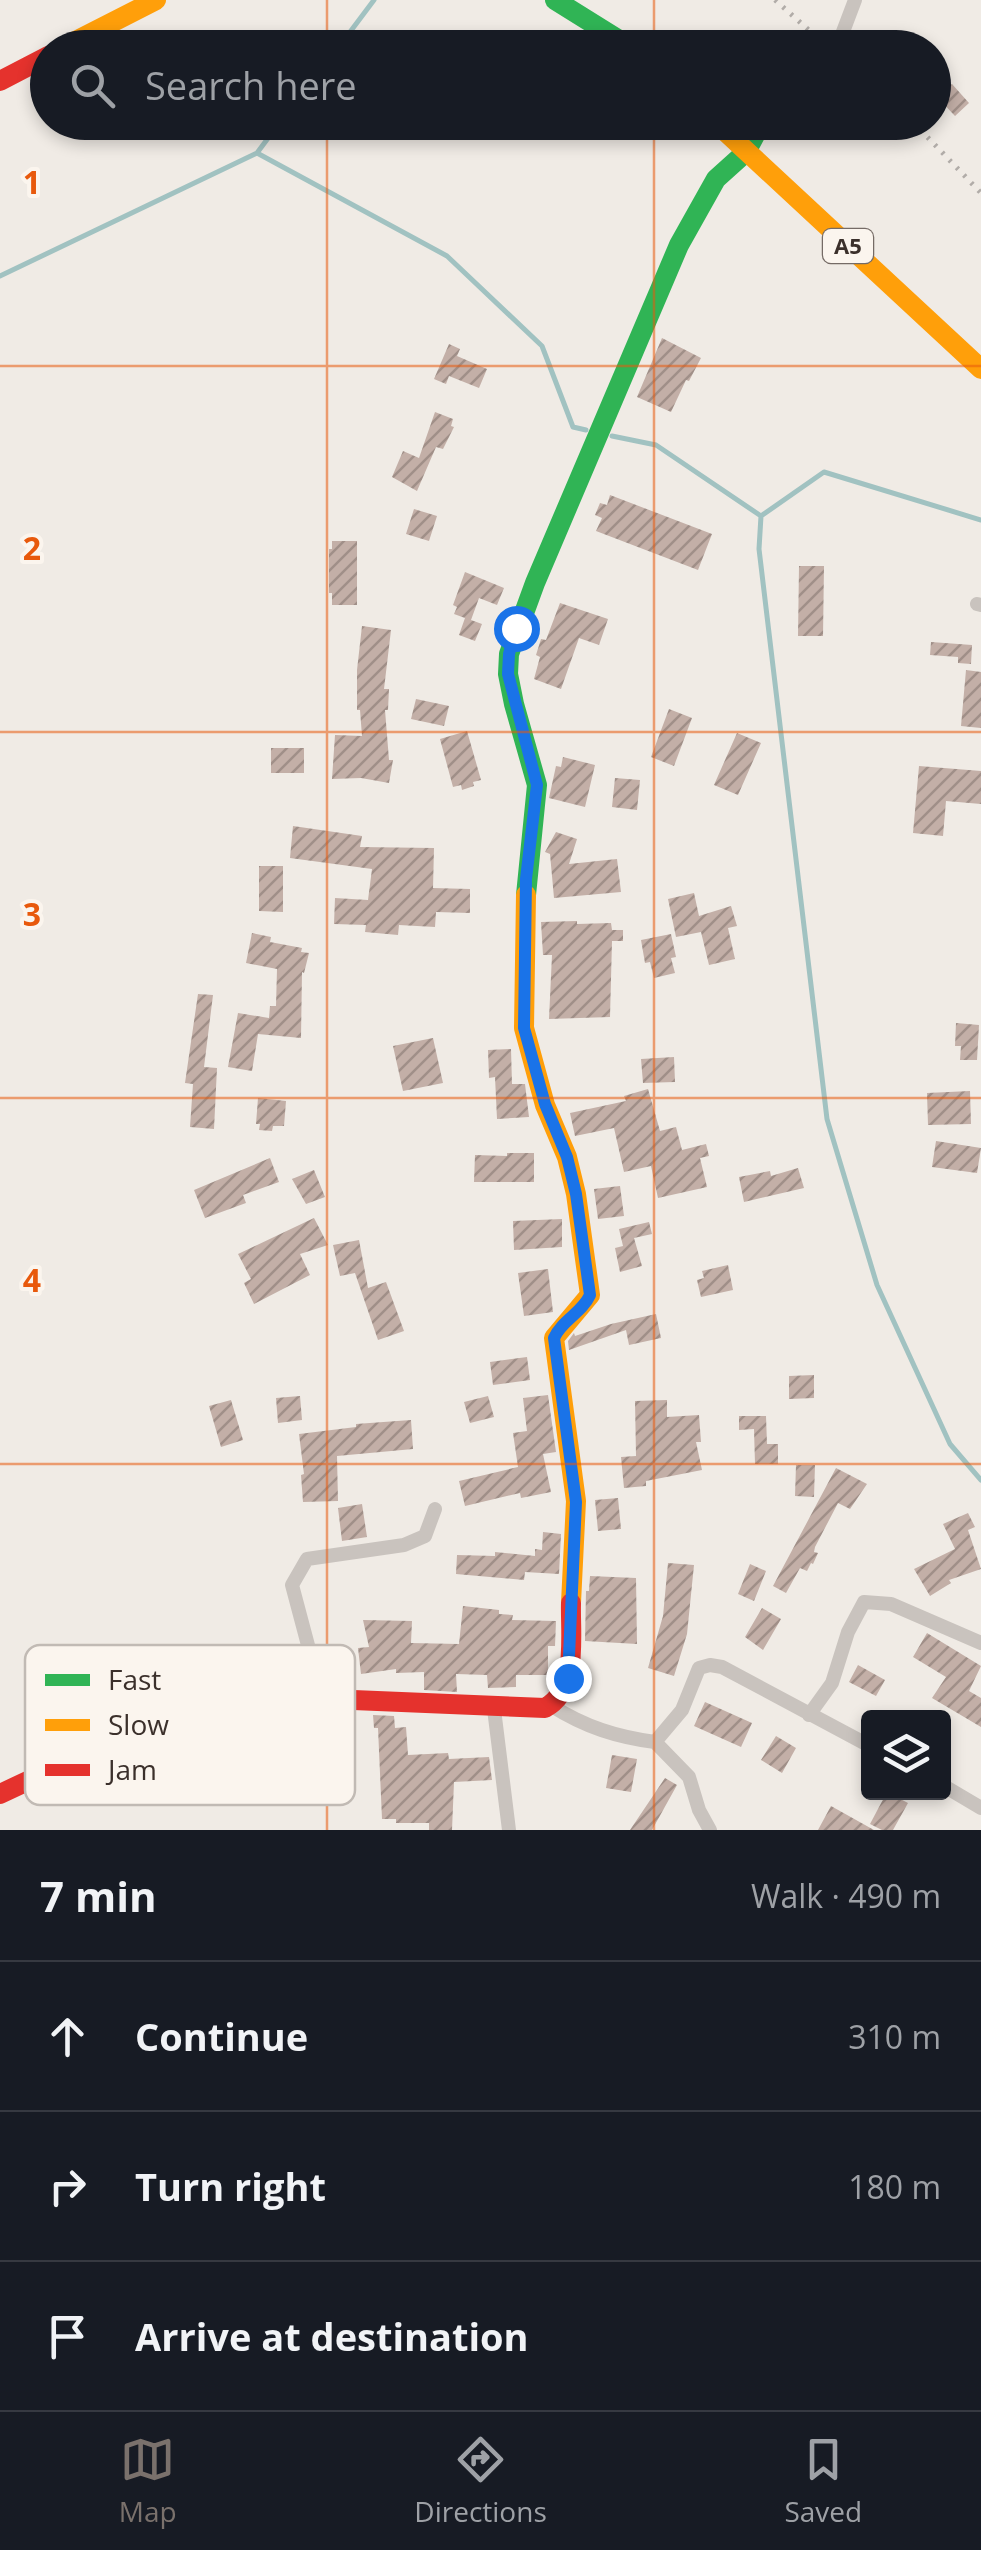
<!DOCTYPE html>
<meta charset="utf-8">
<style>
body{margin:0;font-family:"Open Sans",sans-serif;background:#20242c;color:#f1f3f6}
.controls{position:absolute;right:30px;bottom:30px;display:grid;overflow:hidden;border-radius:10px;box-shadow:0 5px 15px #0003}
.controls button{width:90px;height:90px;display:grid;place-items:center;padding:0;border:0;border-bottom:2px solid #363941;background:#171b24;color:#f1f3f6;font:50px sans-serif}
.stop{position:absolute;width:30px;height:30px;margin:-22px;border:8px solid #1a73e8;border-radius:50%;background:#fff}
.stop.end{background:#1a73e8;border-color:#fff;box-shadow:0 2px 10px #0008}
.list{margin:0;padding:0;list-style:none}
h2{display:flex;justify-content:space-between;align-items:center;height:130px;margin:0;padding:0 40px;font-size:42px}
h2 small{font-size:32px;font-weight:400;color:#9ea1a6}
.list li{display:grid;grid-template-columns:65px 1fr auto;gap:30px;align-items:center;box-sizing:border-box;height:150px;padding:0 40px;border-top:2px solid #363941}
.list b{display:block;font-size:38px;white-space:nowrap}
.list em{font-size:32px;font-style:normal;color:#9ea1a6}
.icon{flex:none;width:55px;height:55px;fill:none;stroke:currentColor;stroke-width:2;stroke-linecap:round;stroke-linejoin:round}
.map{position:relative;flex:none;width:981px;height:1830px;overflow:hidden}
.search{position:absolute;background:#171b24;box-shadow:0 5px 15px #0003;left:30px;right:30px;top:30px;height:110px;display:flex;align-items:center;gap:25px;box-sizing:border-box;padding:0 35px;border-radius:55px;color:#9ea1a6;font-size:38px}
.sheet{height:580px;background:#171b24}
nav{display:flex;justify-content:space-around;align-items:center;box-sizing:border-box;height:140px;border-top:2px solid #363941;background:#171b24;font-size:28px;color:#9ea1a6}
nav a{display:grid;justify-items:center;gap:5px}
nav .on{color:#7a716c}
.map>svg:first-child{display:block}
</style>
<div class="map">
<svg width="981" height="1830" viewBox="0 0 981 1830">
<defs>
<pattern id="building-hatch" width="6" height="6" patternUnits="userSpaceOnUse" patternTransform="scale(2.5)"><rect width="6" height="6" fill="#c3afa7"/><path d="M-1 1l2-2M0 6l6-6M5 7l2-2" fill="none" stroke="#a08f88"/></pattern>
</defs>
<rect width="100%" height="100%" fill="#f0ebe5"/>
<g fill="none" stroke-linecap="round" stroke-linejoin="round">
<!-- stream -->
<path stroke="#a1c2c1" stroke-width="5" d="M338,48L374,0
M257,153L447,256L542,346L573,427L586,430
M0,276L257,153L280,122
M612,436L656,445L761,516L824,472L981,520
M761,516L759,549L827,1119L877,1285L950,1444L981,1480"/>
</g>
<!-- building -->
<path fill="url(#building-hatch)" d="M952,84L969,103L955,116L937,97Z
M662,338L701,358L689,381L686,380L671,412L637,397Z
M449,344L460,349L457,356L487,369L479,388L449,376L446,384L434,379Z
M435,412L453,419L451,426L454,427L443,449L436,447L417,491L392,477L403,451L419,458Z
M610,495L712,534L698,570L596,531L602,518L595,515L600,503L607,505Z
M414,509L437,516L429,541L406,534Z
M332,541H357V605H332V593H329V549H332Z
M799,566H824L823,636H798Z
M465,572L504,588L497,605L479,598L471,620L482,624L475,641L459,635L465,618L454,614L457,607L453,605Z
M560,603L608,619L599,645L579,638L561,689L534,679L540,657L536,655L541,639L546,640Z
M362,626L391,630L384,689H389L388,710H385L389,760H393L389,783L361,778L332,779L335,735L362,736L360,710H357V670Z
M931,642L972,645L971,664L958,663V657L930,655Z
M966,670L981,672V728L961,726Z
M416,699L449,706L444,726L411,719Z
M669,709L692,718L674,766L651,757Z
M467,731L481,780L473,782L474,786L462,790L461,785L453,787L440,739Z
M737,733L761,743L738,795L714,785Z
M271,748H304V773H271Z
M563,757L595,765L585,807L549,798L556,766L561,767Z
M919,766L981,771V804L946,801L943,836L913,833Z
M615,778L640,780L637,810L612,807Z
M293,826L362,836L360,847L434,848L433,888L470,889V913L436,912L435,927L399,925L398,935L365,932L366,925L334,924L335,898L368,900L372,869L290,858Z
M556,832L577,839L569,864L617,859L621,892L554,898L550,854L545,852Z
M259,866H283V912L259,911Z
M694,893L699,916L731,906L737,926L728,928L735,959L709,965L701,932L676,937L668,899Z
M577,921V924L611,923L612,930H623V941H612L610,1017L549,1019L552,955H543L541,922Z
M252,933L271,937L270,942L302,948L301,952L309,953L304,973L302,972L301,1038L258,1034L252,1071L228,1067L238,1013L269,1018L270,1006H276L277,969L246,963Z
M671,934L676,957L671,958L675,973L654,978L650,962L645,963L641,940Z
M198,994L213,995L204,1067L217,1068L214,1129L190,1127L193,1084L185,1083Z
M956,1023L979,1025L977,1060H960L961,1046H955Z
M433,1038L443,1083L403,1091L393,1046Z
M511,1049L512,1084H525L529,1117L497,1119L495,1077L489,1078L488,1050Z
M674,1057L675,1082L643,1083L641,1059Z
M648,1089L660,1131L676,1127L682,1150L706,1144L709,1156L700,1158L707,1187L658,1198L651,1166L624,1172L614,1128L575,1136L570,1113L626,1101L624,1096Z
M970,1091L971,1124L928,1125L927,1093Z
M258,1098L286,1101L284,1126H273L272,1131L259,1130L260,1124H256Z
M936,1141L981,1148L977,1173L932,1167Z
M507,1153H534V1182H474L475,1155L507,1156Z
M270,1158L279,1182L243,1195L246,1203L205,1218L194,1190Z
M798,1168L804,1188L744,1202L739,1177L770,1171L771,1176Z
M314,1170L325,1197L306,1204L292,1179Z
M620,1186L624,1216L598,1219L594,1189Z
M314,1218L328,1245L300,1254L310,1275L254,1304L244,1283L251,1279L238,1254Z
M562,1219V1247L514,1250L513,1221Z
M649,1222L652,1234L634,1238L642,1266L620,1272L615,1248L623,1246L619,1229Z
M359,1240L368,1288L386,1282L404,1331L378,1340L355,1273L340,1276L333,1245Z
M728,1265L733,1290L701,1297L697,1280L704,1278L702,1271Z
M548,1269L553,1312L524,1316L518,1273Z
M656,1314L661,1338L629,1345L626,1330L569,1350L568,1341L574,1333L575,1336L611,1324Z
M527,1357L530,1380L493,1385L490,1362Z
M814,1375V1398L789,1399V1376Z
M548,1395L556,1452L543,1454L551,1492L521,1498L520,1493L465,1506L459,1481L518,1467L513,1433L527,1431L523,1398Z
M300,1396L302,1420L278,1423L276,1398Z
M488,1396L494,1417L470,1423L464,1402Z
M231,1400L243,1440L221,1447L209,1406Z
M667,1400V1417L699,1415L701,1442H696L702,1470L646,1481V1486L624,1488L621,1457L636,1456L635,1401Z
M739,1416H766L767,1444H778V1464H755L754,1429L739,1430Z
M411,1420L413,1449L337,1456L338,1501L303,1502L301,1475L304,1474L299,1434L356,1427V1424Z
M796,1465H815L814,1497L795,1496Z
M836,1468L867,1484L850,1509L838,1503L815,1547L814,1552L818,1553L813,1564L811,1563L807,1571L800,1568L786,1593L773,1586Z
M618,1498L621,1529L598,1531L595,1500Z
M362,1504L367,1537L342,1541L338,1508Z
M968,1513L975,1527L968,1530L981,1569L949,1580L951,1583L930,1596L914,1569L955,1549L943,1524Z
M543,1532L561,1534L559,1574L525,1572L524,1580L456,1574L457,1555L495,1556V1552L535,1556V1549L542,1550Z
M668,1563L694,1565L687,1634L674,1676L648,1668L663,1616Z
M750,1564L766,1571L754,1601L738,1594Z
M590,1576L636,1578L637,1644L585,1641L586,1591H589Z
M463,1606L499,1610V1614L513,1615L512,1620L556,1621L555,1646H548V1675H516V1687L488,1688L487,1675L456,1674L457,1692L424,1690V1672L396,1673V1669L361,1674L358,1648L369,1647L363,1620L412,1621L411,1643L459,1644Z
M762,1608L781,1619L763,1650L745,1637Z
M927,1633L981,1666L969,1691L981,1698V1727L932,1698L946,1677L913,1657Z
M858,1665L885,1680L876,1696L849,1682Z
M705,1702L752,1723L741,1747L694,1726Z
M373,1715L394,1716L395,1728L406,1727L408,1755L448,1753L449,1759L489,1757L492,1780L454,1782L452,1830H429V1823H396V1819H382L378,1728H374Z
M776,1736L796,1748L782,1773L761,1760Z
M612,1755L637,1759L631,1792L606,1788Z
M665,1778L677,1785L652,1830H630Z
M887,1792L908,1803L893,1830H882L870,1824Z
M831,1806L874,1830H818Z"/>
<g fill="none" stroke-linecap="round" stroke-linejoin="round">
<!-- street -->
<path stroke="#c9c3be" stroke-width="14" d="M831,48L841,37L855,0
M977,604L981,605
M305,1698L309,1649L292,1585L307,1559L404,1545L425,1536L435,1509
M552,1706C585,1727 617,1737 655,1742L682,1710L699,1668L710,1665L722,1667L868,1745
M494,1709L509,1830
M809,1715L832,1683L848,1632L864,1602L891,1604L981,1643
M655,1742L689,1777L699,1810L710,1830
M944,1786L981,1808"/>
<!-- fast -->
<path stroke="#30b455" stroke-width="20" d="M555,0L632,48
M526,895L537,785L514,704L508,674L509,654L535,583L679,245L716,179L746,152L762,122"/>
<!-- slow -->
<path stroke="#ff9f0a" stroke-width="20" d="M62,48L156,0
M715,122L981,369
M526,895L524,1028L545,1105L567,1157L576,1194L590,1295L554,1338L576,1501L571,1603"/>
<!-- jam -->
<path stroke="#e5322d" stroke-width="20" d="M0,81L48,56
M0,1794L100,1747L181,1703L305,1698L545,1708C579,1690 570,1636 571,1603"/>
<!-- rail -->
<path stroke="#b1aca8" stroke-width="5" stroke-dasharray="2.5 8" stroke-linecap="butt" d="M775,0L829,48
M913,122L981,193"/>
</g>
<g fill="none" stroke-linecap="round" stroke-linejoin="round">
<!-- route -->
<path stroke="#1a73e8" stroke-width="12" d="M516,628L509,654L508,674L537,785L526,879L524,1028L545,1104L567,1157L576,1194L590,1295C582,1313 562,1320 554,1338L576,1502L568,1678"/>
</g>
<!-- grid -->
<path fill="none" stroke="#e8590c" stroke-width="2.5" stroke-opacity="0.55" d="M327,0V48M654,0V48M327,122V1830M654,122V1830M0,366H981M0,732H981M0,1098H981M0,1464H981"/>
<g text-anchor="middle" stroke-width="8" stroke-linejoin="round" paint-order="stroke">
<!-- shield labels -->
<rect fill="#fbf5ee" stroke="#756b66" stroke-width="2.5" x="823" y="229" width="50" height="34" rx="8"/>
<g font-size="22" font-weight="bold" fill="#3b302b">
<text x="848" y="254">A5</text>
</g>
</g>
<!-- legend -->
<rect x="25" y="1645" width="330" height="160" rx="15" fill="#fbf5ee" stroke="#c1bab4" stroke-width="2.5"/>
<rect x="45" y="1674" width="45" height="12" fill="#30b455"/>
<rect x="45" y="1719" width="45" height="12" fill="#ff9f0a"/>
<rect x="45" y="1764" width="45" height="12" fill="#e5322d"/>
<g font-size="28" fill="#3b302b">
<text x="108" y="1690">Fast</text>
<text x="108" y="1735">Slow</text>
<text x="108" y="1780">Jam</text>
</g>
<g font-size="32" text-anchor="middle" font-weight="bold" fill="#e8590c" stroke="#fbf5ee" stroke-width="8" stroke-linejoin="round" paint-order="stroke">
<text x="32" y="194">1</text>
<text x="32" y="560">2</text>
<text x="32" y="926">3</text>
<text x="32" y="1292">4</text>
</g>
</svg>
<div class="controls">
<button><svg class="icon" aria-label="layers" viewBox="0 0 24 24"><path d="M12 4l9 5-9 5-9-5zM3 14l9 5 9-5"/></svg></button>
</div>
<div class="stop" style="left:516px;top:628px"></div>
<div class="stop end" style="left:568px;top:1678px"></div>
<div class="search"><svg class="icon" aria-label="search" viewBox="0 0 24 24"><circle cx="10" cy="10" r="6"/><path d="M15 15l6 6"/></svg>Search here</div>
</div>
<section class="sheet">
<h2>7 min<small>Walk · 490 m</small></h2>
<ul class="list">
<li><svg class="icon" aria-label="ahead" viewBox="0 0 24 24"><path d="M12 20V5M6 11l6-6 6 6"/></svg><div><b>Continue</b></div><em>310 m</em></li>
<li><svg class="icon" aria-label="right" viewBox="0 0 24 24"><path d="M7 20v-9h11M14 6l5 5-5 5"/></svg><div><b>Turn right</b></div><em>180 m</em></li>
<li><svg class="icon" aria-label="arrive" viewBox="0 0 24 24"><path d="M6 21V4h12l-3 4 3 4H6"/></svg><div><b>Arrive at destination</b></div></li>
</ul>
</section>
<nav>
<a class="on"><svg class="icon" aria-label="map" viewBox="0 0 24 24"><path d="M3 6l6-2 6 2 6-2v14l-6 2-6-2-6 2zM9 4v14M15 6v14"/></svg>Map</a>
<a><svg class="icon" aria-label="directions" viewBox="0 0 24 24"><path d="M12 3l9 9-9 9-9-9zM9 14v-3h6M13 9l2 2-2 2"/></svg>Directions</a>
<a><svg class="icon" aria-label="saved" viewBox="0 0 24 24"><path d="M7 4h10v16l-5-4-5 4z"/></svg>Saved</a>
</nav>
